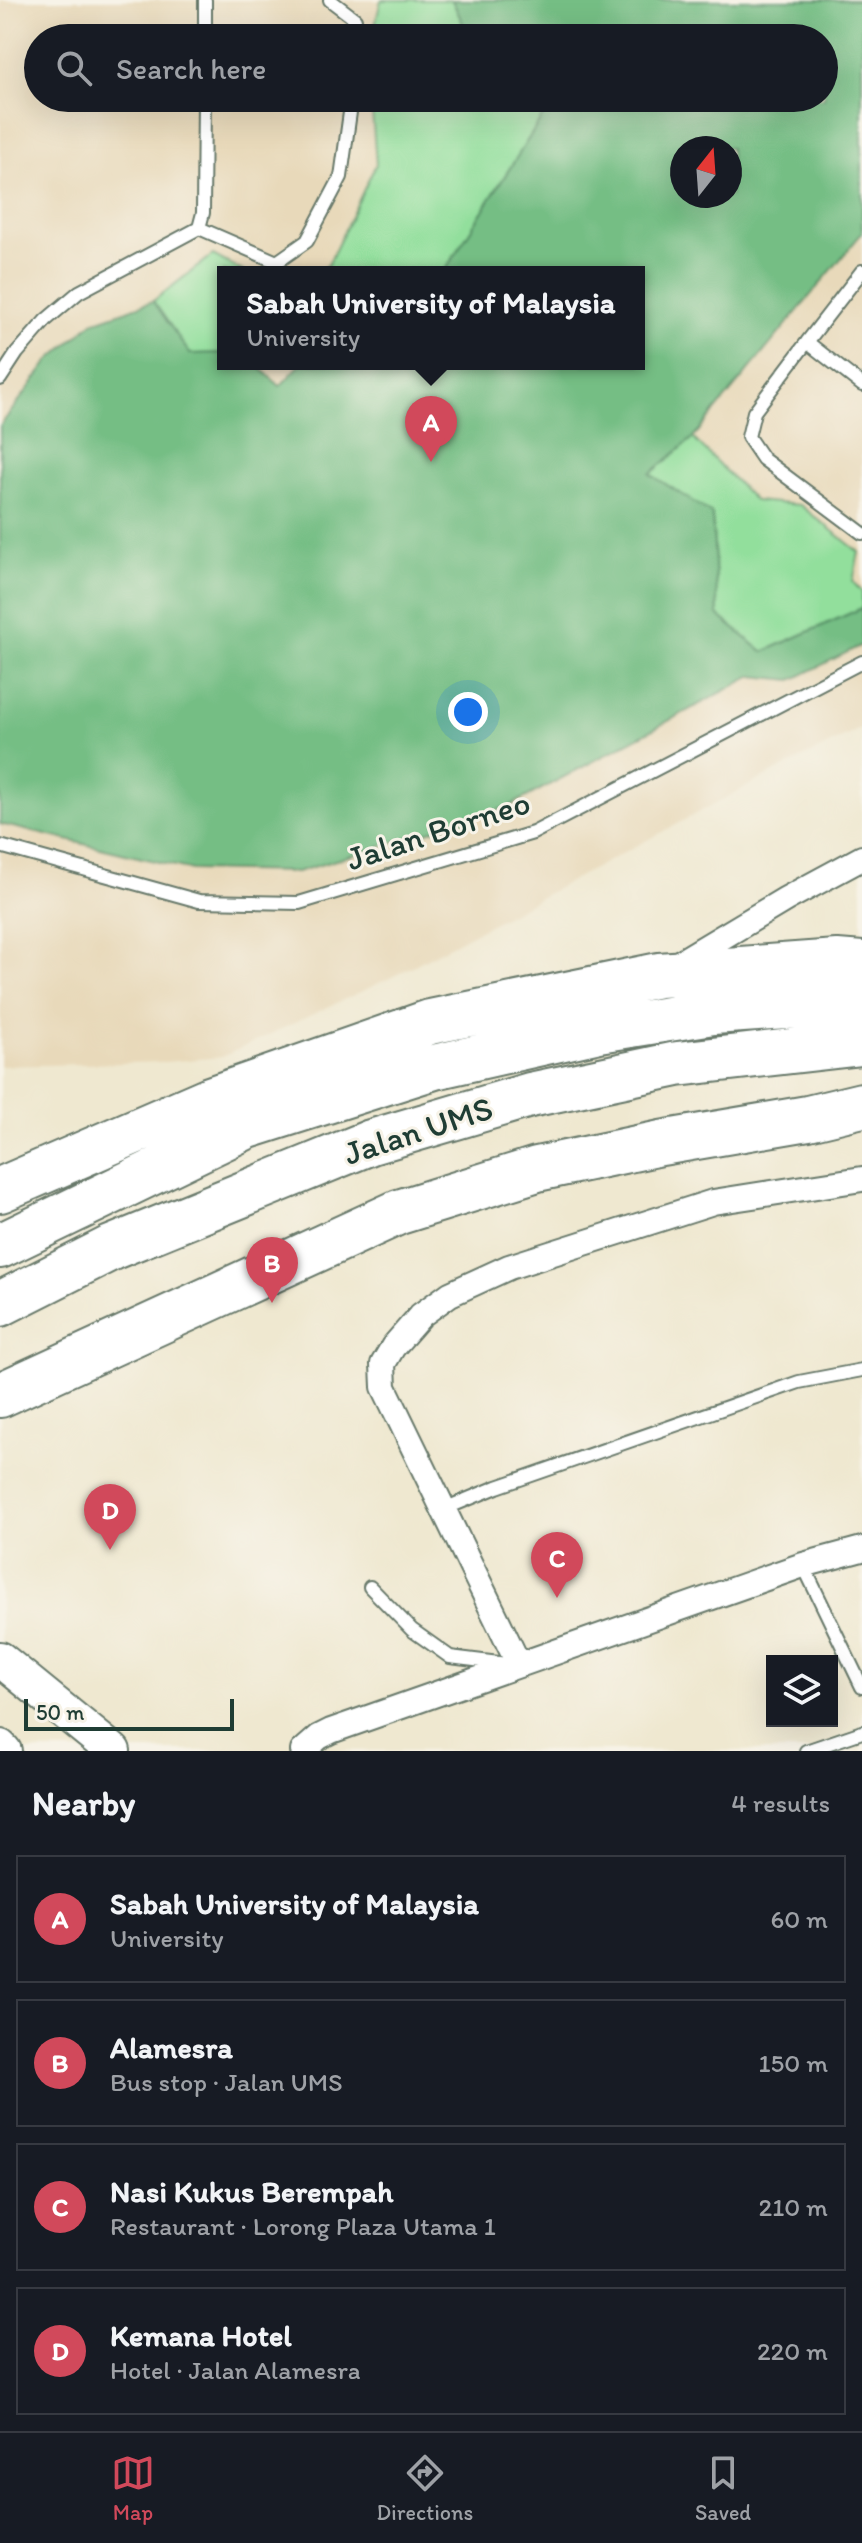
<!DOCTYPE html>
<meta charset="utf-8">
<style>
body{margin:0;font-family:Itim,sans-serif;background:#242831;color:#f1f3f6}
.controls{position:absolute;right:24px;bottom:24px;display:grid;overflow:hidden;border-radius:0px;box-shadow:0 8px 32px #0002}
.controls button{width:72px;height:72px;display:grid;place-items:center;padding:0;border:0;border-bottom:2px solid #363941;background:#171b24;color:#f1f3f6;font:40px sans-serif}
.compass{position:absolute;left:670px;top:136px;width:72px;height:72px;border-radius:50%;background:#171b24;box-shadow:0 8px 32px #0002;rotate:17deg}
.scale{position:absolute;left:24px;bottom:20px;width:210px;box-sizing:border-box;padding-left:8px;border:4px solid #1f3d34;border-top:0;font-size:22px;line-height:28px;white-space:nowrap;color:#1f3d34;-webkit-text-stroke:6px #f7f3e8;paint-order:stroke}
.you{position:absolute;left:468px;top:712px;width:28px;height:28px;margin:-20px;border:6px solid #fff;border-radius:50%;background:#1a73e8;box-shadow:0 0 0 12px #1a73e833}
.badge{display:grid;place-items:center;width:52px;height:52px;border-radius:50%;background:#d1495b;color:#fff;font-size:26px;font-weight:700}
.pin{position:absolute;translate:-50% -66px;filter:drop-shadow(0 2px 4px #0008)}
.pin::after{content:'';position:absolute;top:42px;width:28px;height:24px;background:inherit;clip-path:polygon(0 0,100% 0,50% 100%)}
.popup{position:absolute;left:217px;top:266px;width:428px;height:104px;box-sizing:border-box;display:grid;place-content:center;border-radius:0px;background:#171b24;filter:drop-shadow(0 2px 6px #0005);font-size:26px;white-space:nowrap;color:#9ea1a6}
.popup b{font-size:30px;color:#f1f3f6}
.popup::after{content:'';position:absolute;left:50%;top:100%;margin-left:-16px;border:16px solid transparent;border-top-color:#171b24}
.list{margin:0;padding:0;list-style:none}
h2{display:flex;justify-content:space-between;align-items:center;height:104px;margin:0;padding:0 32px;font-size:34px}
h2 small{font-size:26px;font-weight:400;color:#9ea1a6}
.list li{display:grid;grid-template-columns:52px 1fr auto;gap:24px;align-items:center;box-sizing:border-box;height:128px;margin:0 16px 16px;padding:0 16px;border:2px solid #363941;border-radius:0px}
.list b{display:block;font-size:30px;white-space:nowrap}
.list p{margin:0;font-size:26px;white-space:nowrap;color:#9ea1a6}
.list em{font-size:26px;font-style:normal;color:#9ea1a6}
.icon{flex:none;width:44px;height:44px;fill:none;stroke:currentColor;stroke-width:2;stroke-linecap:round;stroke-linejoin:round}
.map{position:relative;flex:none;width:862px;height:1751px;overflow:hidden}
.search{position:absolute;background:#171b24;box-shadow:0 8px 32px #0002;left:24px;right:24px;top:24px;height:88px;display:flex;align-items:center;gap:20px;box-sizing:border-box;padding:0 28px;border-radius:44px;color:#9ea1a6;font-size:30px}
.sheet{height:680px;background:#171b24}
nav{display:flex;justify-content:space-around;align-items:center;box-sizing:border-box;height:112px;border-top:2px solid #363941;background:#171b24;font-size:22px;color:#9ea1a6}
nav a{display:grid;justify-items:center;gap:4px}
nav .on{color:#d1495b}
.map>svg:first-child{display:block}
</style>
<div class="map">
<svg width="862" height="1751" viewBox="0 0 862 1751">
<rect width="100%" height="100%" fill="#f7f3e8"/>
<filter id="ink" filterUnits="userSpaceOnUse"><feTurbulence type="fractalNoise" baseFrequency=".0125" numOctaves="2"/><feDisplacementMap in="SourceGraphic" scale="16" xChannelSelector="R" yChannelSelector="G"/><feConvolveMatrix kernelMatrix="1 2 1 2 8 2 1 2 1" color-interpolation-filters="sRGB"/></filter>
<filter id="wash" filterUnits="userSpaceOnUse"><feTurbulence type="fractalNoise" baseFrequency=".006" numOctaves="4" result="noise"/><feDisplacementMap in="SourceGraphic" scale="32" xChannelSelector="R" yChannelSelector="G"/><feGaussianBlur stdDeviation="1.8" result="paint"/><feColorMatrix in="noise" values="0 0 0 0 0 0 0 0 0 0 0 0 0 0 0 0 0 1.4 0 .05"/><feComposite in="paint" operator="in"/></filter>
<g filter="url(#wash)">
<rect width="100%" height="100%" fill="#efe8d0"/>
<!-- built -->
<path fill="#e8d9ba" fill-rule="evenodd" d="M0,0H862V728L757,781L394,976L222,1057L164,1062L0,1066ZM38,38H824V98H38ZM682,148H730V196H682ZM223,272H639V364H223Z"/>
<!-- green -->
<path fill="#92df9c" stroke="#588e68" stroke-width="2" d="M381,0H452L470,38H372Z
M371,98H537L548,108L444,272H317L328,265L376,164Z
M213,255L244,272H223V353L190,354L153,301Z
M693,438L755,501L800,505L859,552L853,582L862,592V608L763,652L718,615L712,514L650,474Z"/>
<!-- forest -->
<path fill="#75be84" stroke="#4a7e5c" stroke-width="2" fill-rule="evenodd" d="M452,0H862V233L693,438L650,474L712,514L718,615L763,652L862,608V645L792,680L752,676L508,807L297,872L192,870L0,824V426L50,360L93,322L153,301L190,354L223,353V364H256L280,386L301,364H639V272H444L548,108L537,98H824V38H470ZM682,148H730V196H682Z"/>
</g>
<g filter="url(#ink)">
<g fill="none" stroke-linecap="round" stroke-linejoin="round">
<!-- lane casing -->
<g stroke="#68796b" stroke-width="16">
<path id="lane" d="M330,0L355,19L354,38
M205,38V0
M199,228L277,262L307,241L341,177L352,98
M862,271L807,342L862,385
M807,342L754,412L748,437L763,459L862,533
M0,379L17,353L46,320L79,292L199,228L203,213L204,98
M0,846L199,901L299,903L533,833L862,662
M444,1509L497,1487L799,1382L862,1370
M803,1565L862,1687
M370,1587L412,1630L450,1657L507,1664
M806,1751L862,1732"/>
</g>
<!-- street casing -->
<g stroke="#68796b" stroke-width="28">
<path id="street" d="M674,966L786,899L862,858
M519,1665L384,1387L383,1364L393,1347L421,1315L450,1294L509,1267L713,1202L862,1179
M303,1751L319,1737L331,1731L803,1565L862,1549"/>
</g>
<!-- secondary casing -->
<g stroke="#68796b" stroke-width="38">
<path id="secondary" d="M0,1659L113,1751
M0,1747L4,1751"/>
</g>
<!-- highway casing -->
<g stroke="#68796b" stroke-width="48">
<path id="highway" d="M0,1190L210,1099L430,1022L659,975L837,962L862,964
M0,1246L248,1126L434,1067L599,1030L713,1012L862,1002
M0,1304L111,1248L371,1142L530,1095L677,1064L862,1043
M0,1395L399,1212L537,1169L661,1143L808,1118L862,1105"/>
</g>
<!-- lane -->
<use href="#lane" stroke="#fff" stroke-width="12"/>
<!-- street -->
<use href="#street" stroke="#fff" stroke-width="24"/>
<!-- secondary -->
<use href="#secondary" stroke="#fff" stroke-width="34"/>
<!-- highway -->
<use href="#highway" stroke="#fff" stroke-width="44"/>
</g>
</g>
<g text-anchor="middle" stroke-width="6" stroke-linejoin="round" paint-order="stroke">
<!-- street labels -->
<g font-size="34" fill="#1f3d34" stroke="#f7f3e8">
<text transform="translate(438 830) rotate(-18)" y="12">Jalan Borneo</text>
<text transform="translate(418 1130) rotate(-18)" y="12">Jalan UMS</text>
</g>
</g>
</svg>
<div class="controls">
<button><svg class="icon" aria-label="layers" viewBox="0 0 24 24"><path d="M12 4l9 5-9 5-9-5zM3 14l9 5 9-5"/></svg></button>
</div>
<svg class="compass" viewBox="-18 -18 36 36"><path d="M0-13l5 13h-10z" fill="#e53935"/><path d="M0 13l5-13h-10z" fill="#9ea1a6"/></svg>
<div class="scale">50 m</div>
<div class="you"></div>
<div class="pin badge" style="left:431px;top:462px">A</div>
<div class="popup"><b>Sabah University of Malaysia</b>University</div>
<div class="pin badge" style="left:272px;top:1303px">B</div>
<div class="pin badge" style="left:557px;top:1598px">C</div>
<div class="pin badge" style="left:110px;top:1550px">D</div>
<div class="search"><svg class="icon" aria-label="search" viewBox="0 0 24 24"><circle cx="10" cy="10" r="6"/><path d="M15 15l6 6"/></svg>Search here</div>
</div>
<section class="sheet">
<h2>Nearby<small>4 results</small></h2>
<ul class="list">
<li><span class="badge">A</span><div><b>Sabah University of Malaysia</b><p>University</p></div><em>60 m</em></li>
<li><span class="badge">B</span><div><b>Alamesra</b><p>Bus stop · Jalan UMS</p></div><em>150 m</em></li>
<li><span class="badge">C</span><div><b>Nasi Kukus Berempah</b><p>Restaurant · Lorong Plaza Utama 1</p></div><em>210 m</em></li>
<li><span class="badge">D</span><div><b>Kemana Hotel</b><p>Hotel · Jalan Alamesra</p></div><em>220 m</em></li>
</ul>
</section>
<nav>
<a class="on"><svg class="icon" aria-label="map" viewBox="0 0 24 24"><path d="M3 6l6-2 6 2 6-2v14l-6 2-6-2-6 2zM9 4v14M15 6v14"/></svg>Map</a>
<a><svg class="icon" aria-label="directions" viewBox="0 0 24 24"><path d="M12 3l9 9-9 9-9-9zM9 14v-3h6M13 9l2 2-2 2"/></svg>Directions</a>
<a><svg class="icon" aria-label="saved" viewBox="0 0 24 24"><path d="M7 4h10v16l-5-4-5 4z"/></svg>Saved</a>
</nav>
